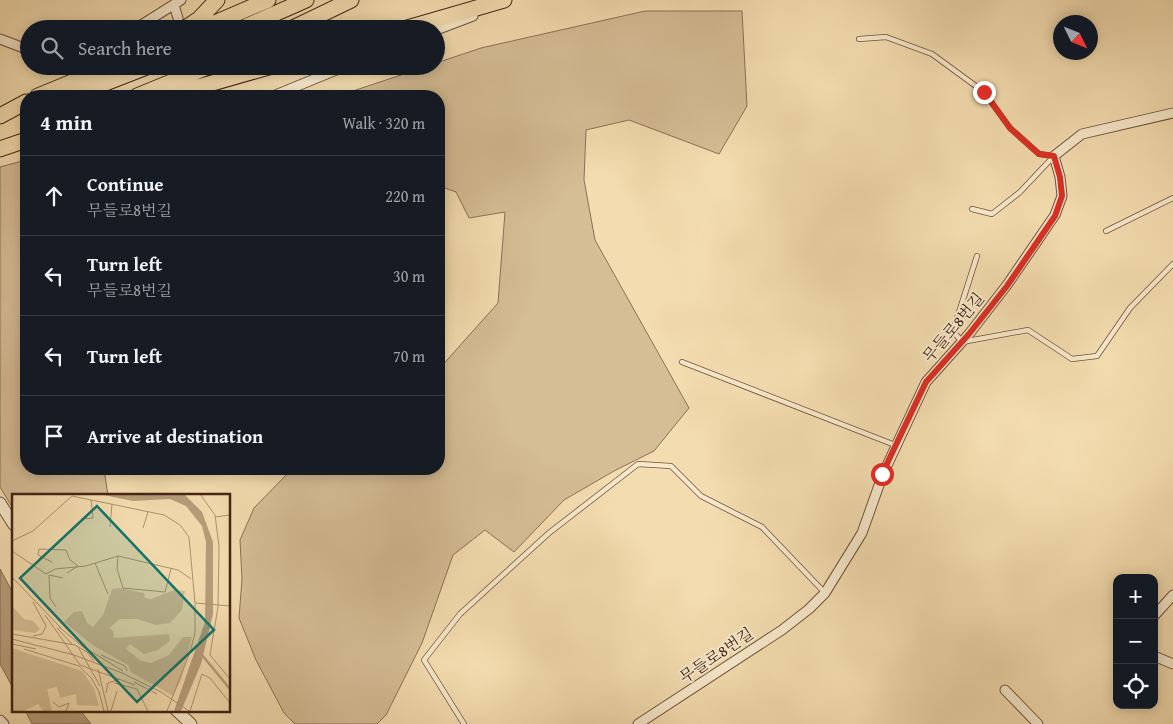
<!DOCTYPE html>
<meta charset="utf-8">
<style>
body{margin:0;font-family:"Gentium Book Plus","Noto Serif KR",serif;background:#20242c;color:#f1f3f6}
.controls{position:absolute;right:15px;bottom:15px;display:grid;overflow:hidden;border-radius:10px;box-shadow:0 2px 12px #0003}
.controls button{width:45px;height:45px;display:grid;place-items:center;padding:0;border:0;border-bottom:1px solid #363941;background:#171b24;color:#f1f3f6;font:25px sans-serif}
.compass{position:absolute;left:1053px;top:15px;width:45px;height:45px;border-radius:50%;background:#171b24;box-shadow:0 2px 12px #0003;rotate:133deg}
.stop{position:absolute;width:15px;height:15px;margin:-11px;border:4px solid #d93025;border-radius:50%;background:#fff}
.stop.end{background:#d93025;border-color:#fff;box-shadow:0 1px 5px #0008}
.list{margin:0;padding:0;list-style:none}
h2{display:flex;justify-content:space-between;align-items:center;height:65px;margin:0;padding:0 20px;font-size:21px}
h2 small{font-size:16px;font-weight:400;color:#9ea1a6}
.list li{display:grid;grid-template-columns:32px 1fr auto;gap:15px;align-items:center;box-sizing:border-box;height:80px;padding:0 20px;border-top:1px solid #363941}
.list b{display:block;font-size:19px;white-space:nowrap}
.list p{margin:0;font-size:16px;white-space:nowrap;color:#9ea1a6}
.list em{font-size:16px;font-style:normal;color:#9ea1a6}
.icon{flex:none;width:28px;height:28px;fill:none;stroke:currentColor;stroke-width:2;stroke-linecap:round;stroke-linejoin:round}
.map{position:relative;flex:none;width:1173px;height:724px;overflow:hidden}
.search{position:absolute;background:#171b24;box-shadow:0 2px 12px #0003;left:20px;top:20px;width:425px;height:55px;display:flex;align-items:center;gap:12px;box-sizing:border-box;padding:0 18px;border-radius:28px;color:#9ea1a6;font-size:19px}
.panel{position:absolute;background:#171b24;box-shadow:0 2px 12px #0003;left:20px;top:90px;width:425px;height:385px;border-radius:20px}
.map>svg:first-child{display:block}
</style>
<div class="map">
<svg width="1173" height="724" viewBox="0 0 1173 724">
<rect width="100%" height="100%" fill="#f3dcaf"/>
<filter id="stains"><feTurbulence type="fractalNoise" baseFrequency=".004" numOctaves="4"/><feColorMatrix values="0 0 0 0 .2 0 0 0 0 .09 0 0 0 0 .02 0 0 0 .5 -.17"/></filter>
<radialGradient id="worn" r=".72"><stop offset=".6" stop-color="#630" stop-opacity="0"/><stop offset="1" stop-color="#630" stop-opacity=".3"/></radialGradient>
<!-- green -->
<path fill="#d5bd95" stroke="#8c7056" d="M645,11H742L747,106L719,154L629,120L586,130L584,180L595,240L689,408L654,451L614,471L564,500L514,552L485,530L453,555L422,643L386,715L377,724H295L284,713L256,660L239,618L242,579L240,540L254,508L292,469H439V369L498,303L505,212L469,218L456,192L439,186V96H338L428,66H436V63L481,48Z
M26,160V469H104L108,495H14V510L0,487V167Z"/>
<!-- water -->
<path fill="#b79d7b" stroke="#896d53" d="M0,569L14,595V690L0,664Z
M25,710H80L91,724H32Z"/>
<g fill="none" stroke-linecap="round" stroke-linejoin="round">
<!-- service casing -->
<g stroke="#6f523d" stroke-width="6">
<path id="service" d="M859,39L886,37L932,54L984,92L1010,128L1039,154L1054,156
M972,209L992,214L1020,192L1054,156
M1106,231L1173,198
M977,256L953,331L962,342L1028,330L1072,359L1097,356L1130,308L1173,264
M682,362L895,445
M464,724L424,660L460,614L549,533L638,464L671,466L701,496L762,527L825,593"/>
</g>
<!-- minor casing -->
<g stroke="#6f523d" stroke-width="11">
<path id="minor" d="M174,5L178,18
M135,29L181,0
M436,30L473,16
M0,39L29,50
M273,96L346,66
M1154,616L1173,595
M1154,656L1173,664
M1005,690L1038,724
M0,720L4,724
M638,724L782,630L809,609L825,593L862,533L883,474L926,382L969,334L1007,285L1055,215L1062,196L1060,177L1054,156L1082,134L1173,113"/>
</g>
<!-- tertiary casing -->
<g stroke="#6f523d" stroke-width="13">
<path id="tertiary" d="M0,503L14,525
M176,710L191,724"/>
</g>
<!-- trunk casing -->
<g stroke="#432417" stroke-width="17">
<path id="trunk" d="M184,29L199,19L217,0
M201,29L268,0
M240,29L306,0
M291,29L351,0
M404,29L504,0
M38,96L111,66
M72,96L149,66
M137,96L210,66
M167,96L272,66
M0,116L26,102
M0,149L26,140"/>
</g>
<!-- service -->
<use href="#service" stroke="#f7e8cb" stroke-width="4.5"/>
<!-- minor -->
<use href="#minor" stroke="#f7e8cb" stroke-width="9"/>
<!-- tertiary -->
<use href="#tertiary" stroke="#f7e8cb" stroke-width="11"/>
<!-- trunk -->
<use href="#trunk" stroke="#f3dcaf" stroke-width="15"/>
</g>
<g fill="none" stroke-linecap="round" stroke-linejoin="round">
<!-- route -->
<path stroke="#d93025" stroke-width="6" d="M882,474L926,382L969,334L1007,286L1055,216L1062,196L1060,177L1054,156L1039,154L1010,128L984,92"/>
</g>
<g text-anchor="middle" stroke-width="4" stroke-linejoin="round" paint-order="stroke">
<!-- street labels -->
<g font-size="16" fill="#432417" stroke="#f7e8cb">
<text transform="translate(953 327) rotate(-50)" y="6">무들로8번길</text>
<text transform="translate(716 655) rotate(-34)" y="6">무들로8번길</text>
</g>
</g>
<!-- overview -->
<g transform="translate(12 494)">
<rect width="218" height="218" fill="#f3dcaf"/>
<path d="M108,94L132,99L133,104L139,105L162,96L173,97L170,116L158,129L144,131L125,125H108L97,134L101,137L102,144L157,140L158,147L146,156L132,160L118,150L114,155L129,167L139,169L157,161L171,143H180L169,186L161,202L119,178L116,171L82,152L52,128L62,118L70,117L75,129L81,133L91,121L100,95ZM1,113L12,125L21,127L28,135L23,139L0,136ZM0,154L70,177L82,194L87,212L65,211L64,200L48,204L45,193L35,195L40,217H31L26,210L12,217H0Z" fill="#d5bd95"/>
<path d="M87,0H172L190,18L201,48V120L189,170L169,217H162L193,128L194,48L190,32L174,12L158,5L121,7Z" fill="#b79d7b"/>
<path fill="none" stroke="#b79d7b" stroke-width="2.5" d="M190,161L218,195"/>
<path fill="none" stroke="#ad9272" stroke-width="1" d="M188,0L203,21L207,52L206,113L198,161L218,185M203,23L218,21M69,25L81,24L79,6M98,33L100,10M131,34L136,18M0,47L21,37L60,2L152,21L168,31L177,43L183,109L218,112M0,57L34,80L43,75L74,72L106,62L166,76L179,85M106,62L105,75L111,94L153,98L159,75M40,68L26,61L27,55L54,56L58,66L66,72L55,79M83,69L96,100M0,83L49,134M44,113L38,104L37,81L51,84M33,121L68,171L123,191M47,133L70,152L111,177M45,134L60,150M0,140L63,151L75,158L82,167M21,142L30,140L34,132L21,108M0,145L62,161L110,179L149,198L177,217M0,150L24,155M66,153L88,192M12,155L67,172L80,185L88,200M89,161L113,172L115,177M86,175L96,217M122,188L145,200M102,189L125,195L136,217M87,198L92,217M94,199L96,189L108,185M41,208L47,213L57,209L54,217M99,217L105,197M155,217L178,158L183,139V110M178,217L190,180L198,184L218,209"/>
<path fill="#0f766e" fill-opacity="0.15" stroke="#0f766e" stroke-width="2.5" d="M85,12L202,136L125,208L8,84Z"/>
<rect width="218" height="218" fill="none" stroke="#432417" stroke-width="2.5"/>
</g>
<rect width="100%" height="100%" filter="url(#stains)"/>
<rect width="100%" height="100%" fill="url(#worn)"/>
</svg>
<div class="controls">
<button>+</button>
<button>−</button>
<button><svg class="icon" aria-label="locate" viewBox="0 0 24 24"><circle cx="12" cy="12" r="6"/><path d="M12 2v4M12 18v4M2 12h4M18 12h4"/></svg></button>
</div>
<svg class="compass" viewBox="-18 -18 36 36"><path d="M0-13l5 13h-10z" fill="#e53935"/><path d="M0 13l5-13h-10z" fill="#9ea1a6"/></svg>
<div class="stop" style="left:882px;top:474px"></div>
<div class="stop end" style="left:984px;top:92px"></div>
<div class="search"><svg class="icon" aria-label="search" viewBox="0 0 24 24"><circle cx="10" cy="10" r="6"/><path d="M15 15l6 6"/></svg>Search here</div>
<section class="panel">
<h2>4 min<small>Walk · 320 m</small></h2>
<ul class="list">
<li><svg class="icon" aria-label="ahead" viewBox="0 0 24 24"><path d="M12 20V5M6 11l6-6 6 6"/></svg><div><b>Continue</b><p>무들로8번길</p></div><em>220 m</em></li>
<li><svg class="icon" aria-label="left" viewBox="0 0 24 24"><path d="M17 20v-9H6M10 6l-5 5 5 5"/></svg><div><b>Turn left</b><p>무들로8번길</p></div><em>30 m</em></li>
<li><svg class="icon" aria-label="left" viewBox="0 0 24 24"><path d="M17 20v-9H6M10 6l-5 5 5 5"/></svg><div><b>Turn left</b></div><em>70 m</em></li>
<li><svg class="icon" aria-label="arrive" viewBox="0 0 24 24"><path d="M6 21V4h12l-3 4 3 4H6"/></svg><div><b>Arrive at destination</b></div></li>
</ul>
</section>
</div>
